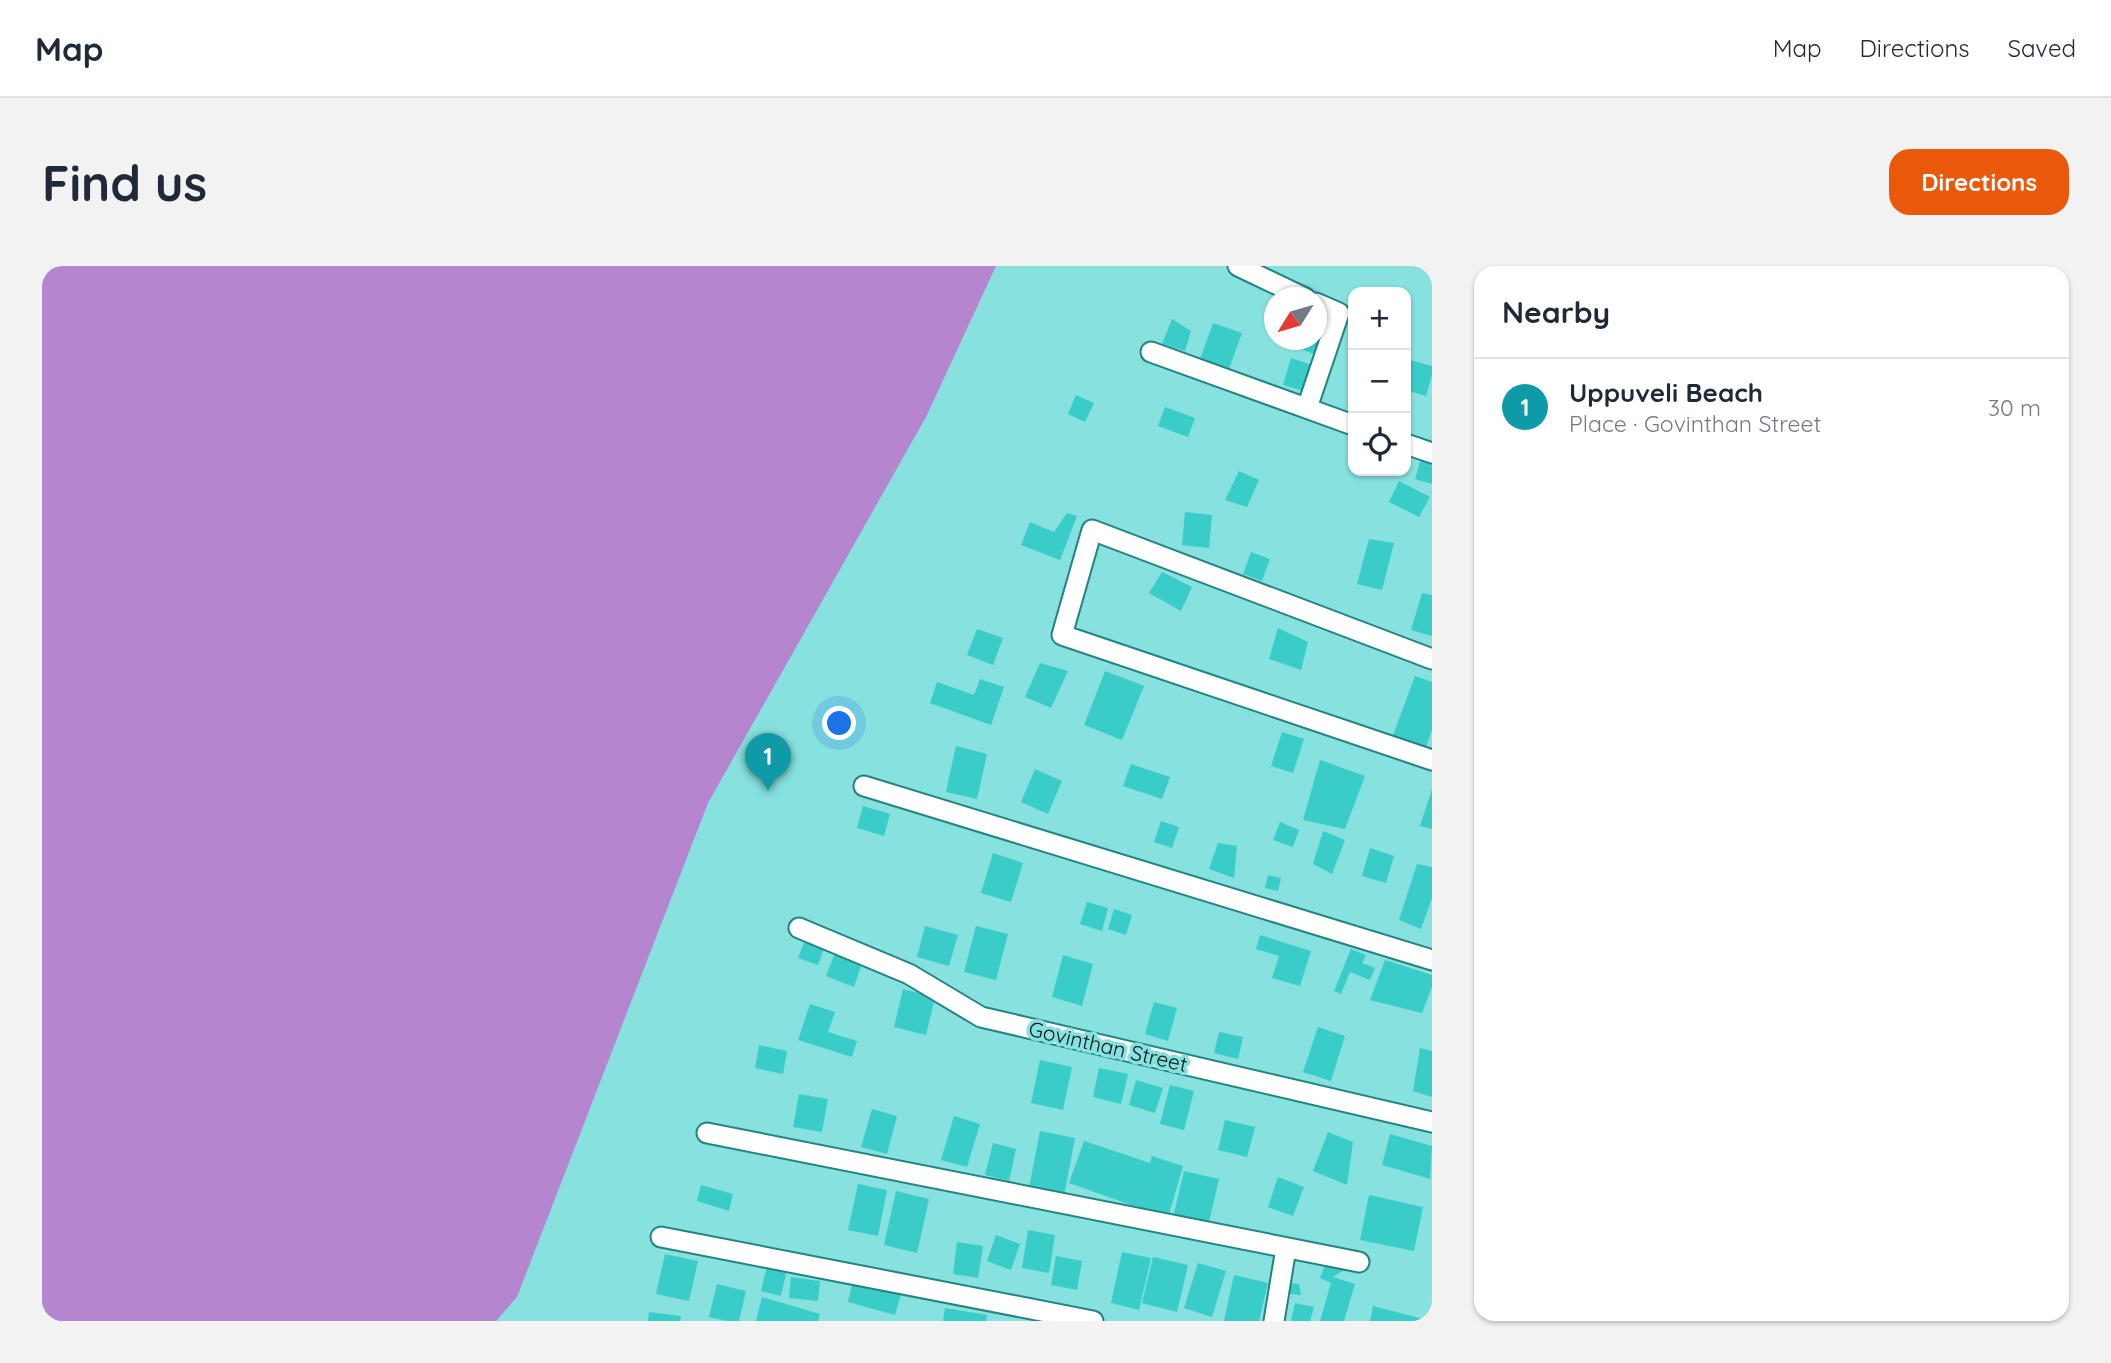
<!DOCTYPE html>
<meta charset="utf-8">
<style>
body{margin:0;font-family:Quicksand,sans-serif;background:#f2f2f3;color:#1f2937}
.controls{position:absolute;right:21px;top:21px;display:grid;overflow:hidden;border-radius:14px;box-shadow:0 2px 5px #0004}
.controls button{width:63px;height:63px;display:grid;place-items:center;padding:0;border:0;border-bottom:2px solid #e0e1e3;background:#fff;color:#1f2937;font:35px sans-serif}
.compass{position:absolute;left:1222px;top:21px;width:63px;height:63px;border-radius:50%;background:#fff;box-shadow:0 2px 5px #0004;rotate:233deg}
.you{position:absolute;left:798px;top:458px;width:24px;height:24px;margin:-18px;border:5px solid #fff;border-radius:50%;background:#1a73e8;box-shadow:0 0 0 10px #1a73e833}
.badge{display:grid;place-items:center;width:46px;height:46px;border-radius:50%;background:#ea580c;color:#fff;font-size:23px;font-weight:700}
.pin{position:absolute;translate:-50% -58px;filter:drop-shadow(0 2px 4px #0008)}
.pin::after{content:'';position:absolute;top:37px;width:24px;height:21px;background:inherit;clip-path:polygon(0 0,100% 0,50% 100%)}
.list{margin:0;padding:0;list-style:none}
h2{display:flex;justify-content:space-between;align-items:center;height:91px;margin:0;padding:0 28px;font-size:30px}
h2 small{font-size:23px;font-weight:400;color:#747a83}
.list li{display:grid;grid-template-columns:46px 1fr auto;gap:21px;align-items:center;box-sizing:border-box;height:98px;padding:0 28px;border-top:2px solid #e0e1e3}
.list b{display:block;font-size:26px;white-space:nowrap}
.list p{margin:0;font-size:23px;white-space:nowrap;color:#747a83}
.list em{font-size:23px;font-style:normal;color:#747a83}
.icon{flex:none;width:38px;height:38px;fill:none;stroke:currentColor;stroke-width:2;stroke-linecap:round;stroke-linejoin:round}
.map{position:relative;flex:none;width:1390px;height:1055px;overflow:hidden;border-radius:21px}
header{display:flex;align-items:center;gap:42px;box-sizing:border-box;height:98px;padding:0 35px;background:#fff;border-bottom:2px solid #e0e1e3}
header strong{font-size:33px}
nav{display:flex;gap:38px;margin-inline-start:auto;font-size:24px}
.intro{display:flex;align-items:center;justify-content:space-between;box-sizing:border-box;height:168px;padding:0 42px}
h1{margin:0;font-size:49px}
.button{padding:18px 32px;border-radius:21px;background:#ea580c;color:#fff;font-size:24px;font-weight:700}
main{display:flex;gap:42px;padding:0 42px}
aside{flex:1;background:#fff;border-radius:21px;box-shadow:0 2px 5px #0004}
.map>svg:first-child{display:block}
</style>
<header>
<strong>Map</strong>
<nav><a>Map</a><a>Directions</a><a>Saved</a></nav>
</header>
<div class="intro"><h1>Find us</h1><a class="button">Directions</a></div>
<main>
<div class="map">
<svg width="1390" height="1055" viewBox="0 0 1390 1055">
<rect width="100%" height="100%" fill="#87e1df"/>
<!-- water -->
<path fill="#b685d0" d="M0,0H954L884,151L666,537L475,1031L454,1055H0Z"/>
<!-- building -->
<path fill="#39ccc9" d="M1130,53L1149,65L1143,85L1120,78Z
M1171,57L1200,67L1187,103L1158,93Z
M1274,69L1283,72L1277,90L1259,83L1261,77L1252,74H1274Z
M1249,92L1273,100L1265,126L1241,119Z
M1364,93L1390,100V109L1384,130L1364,124Z
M1034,129L1052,137L1043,156L1026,148Z
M1123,141L1153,152L1146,171L1116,160Z
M1380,189L1390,192V218L1373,213Z
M1197,205L1217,214L1205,241L1183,234Z
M1357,215L1388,231L1377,251L1347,236Z
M1143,246L1170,249L1167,282L1140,279Z
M1025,247L1035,250L1018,294L979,279L988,256L1012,266Z
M1327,273L1352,277L1340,324L1315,318Z
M1209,286L1228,293L1220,315L1201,308Z
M1120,306L1150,321L1139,345L1107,327Z
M1380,327L1390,329V370L1369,364Z
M1236,362L1266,376L1259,404L1227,393Z
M935,363L961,372L951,399L925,389Z
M998,397L1026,405L1009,442L983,431Z
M1063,405L1102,420L1080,474L1042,459Z
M1373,410L1390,416V464L1383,484L1350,472Z
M938,413L962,421L949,459L888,437L895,416L932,429Z
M1240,466L1262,473L1251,507L1229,500Z
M914,480L945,488L935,533L904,526Z
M1278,494L1323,510L1303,563L1261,554Z
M1089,498L1128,511L1120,533L1081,520Z
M993,503L1020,515L1006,548L979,536Z
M1390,523V563L1378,560Z
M821,540L848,548L842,570L815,562Z
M1119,555L1137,561L1130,582L1112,576Z
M1238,556L1257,564L1251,581L1231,574Z
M1281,565L1303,574L1290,608L1271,598Z
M1176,577L1195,580L1192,612L1167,603Z
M1328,582L1352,590L1344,617L1320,610Z
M951,587L981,597L969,636L939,627Z
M1375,598L1390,601V632L1379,663L1357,654Z
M1226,609L1239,612L1236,625L1223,622Z
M1045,636L1066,642L1060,665L1038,658Z
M1072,643L1090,649L1084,669L1066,663Z
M883,660L916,669L907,700L875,691Z
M934,660L966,668L954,714L922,706Z
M1218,669L1269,685L1258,720L1230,712L1237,690L1214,683Z
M764,672L783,679L776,699L756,692Z
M1309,683L1324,689L1320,697L1333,702L1328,714L1308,706L1299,728L1292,725Z
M794,684L821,694L812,721L784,710Z
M1021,689L1051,698L1040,740L1010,731Z
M1343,694L1390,709V721L1380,747L1328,734Z
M861,723L893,731L884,769L852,761Z
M1112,736L1135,742L1126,775L1103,768Z
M768,738L793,746L786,766L815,775L810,791L756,774Z
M1276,761L1303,770L1289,815L1261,806Z
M1177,766L1201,771L1196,793L1172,787Z
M717,779L745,785L741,808L713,802Z
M1378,782L1390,785V831L1371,825Z
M998,794L1030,801L1021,844L989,837Z
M1057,802L1086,808L1079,838L1051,831Z
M1094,814L1121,822L1113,847L1087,839Z
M1128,819L1152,825L1142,864L1118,858Z
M757,828L786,833L780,866L751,861Z
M830,843L855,850L845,888L819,881Z
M912,850L938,858L925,901L899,894Z
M1183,854L1213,861L1205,891L1176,884Z
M998,865L1033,872L1022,930L987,922Z
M1286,866L1311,876L1305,919L1271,905Z
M1348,868L1390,880L1388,913L1340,899Z
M1042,875L1108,897L1110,890L1141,900L1126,952L1027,917Z
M951,877L974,883L967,915L943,909Z
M1142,905L1177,913L1166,960L1131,951Z
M1236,911L1262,921L1251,950L1226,941Z
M816,918L845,924L836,970L806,964Z
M659,919L691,928L687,945L655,935Z
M854,925L887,933L875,987L842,979Z
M1327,929L1381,941L1372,985L1318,974Z
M986,964L1013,969L1007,1007L980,1002Z
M954,969L978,978L969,1004L945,995Z
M915,976L941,980L936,1012L911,1008Z
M1080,986L1109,992L1097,1044L1069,1037Z
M623,988L656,995L647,1035L614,1028Z
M1014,990L1040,995L1035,1024L1009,1019Z
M1111,991L1146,999L1135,1046L1100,1037Z
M1284,996L1302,1004L1291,1011L1313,1018L1302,1055H1278L1289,1017L1278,1012Z
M1156,997L1184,1005L1170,1051L1142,1042Z
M725,1000L745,1004L739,1030L719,1025Z
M1192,1009L1226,1017L1217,1055H1182Z
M749,1011L778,1015L776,1035L747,1032Z
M811,1015L859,1028L853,1049L806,1036Z
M1247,1017L1257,1018L1259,1029L1247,1028Z
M675,1018L704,1025L697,1055H685L667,1051Z
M720,1031L778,1048L776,1055H714Z
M1253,1037L1272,1041L1268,1055H1249Z
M1331,1040L1385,1054V1055H1328Z
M903,1042L945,1049L944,1055H901Z
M607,1046L639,1050L638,1055H606Z"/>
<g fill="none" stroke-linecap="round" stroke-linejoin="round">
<!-- street casing -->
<g stroke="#228583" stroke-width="23">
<path id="street" d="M1196,0L1263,32
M1109,86L1311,159
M1265,142L1297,47L1274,37
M1364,178L1390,187
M1390,393L1050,264L1020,369L1390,494
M822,520L1390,694
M757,662L867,708L939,751L1390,856
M665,867L1317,996
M619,971L1051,1055
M1232,1055L1244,982"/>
</g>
<!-- street -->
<use href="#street" stroke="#fff" stroke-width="19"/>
</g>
<g text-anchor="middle" stroke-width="7" stroke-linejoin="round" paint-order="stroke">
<!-- street labels -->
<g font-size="21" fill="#001818" stroke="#87e1df">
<text transform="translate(1066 781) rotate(13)" y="7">Govinthan Street</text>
</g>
</g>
</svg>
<div class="controls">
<button>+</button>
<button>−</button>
<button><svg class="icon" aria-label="locate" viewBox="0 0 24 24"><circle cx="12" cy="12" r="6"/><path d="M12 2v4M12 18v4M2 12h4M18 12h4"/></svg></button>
</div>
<svg class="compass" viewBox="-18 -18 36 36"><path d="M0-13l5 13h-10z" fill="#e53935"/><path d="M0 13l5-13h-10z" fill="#747a83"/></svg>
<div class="you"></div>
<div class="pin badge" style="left:726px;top:525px;background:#0f9aa8">1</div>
</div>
<aside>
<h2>Nearby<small></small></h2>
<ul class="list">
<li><span class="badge" style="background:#0f9aa8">1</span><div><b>Uppuveli Beach</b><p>Place · Govinthan Street</p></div><em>30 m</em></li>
</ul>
</aside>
</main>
